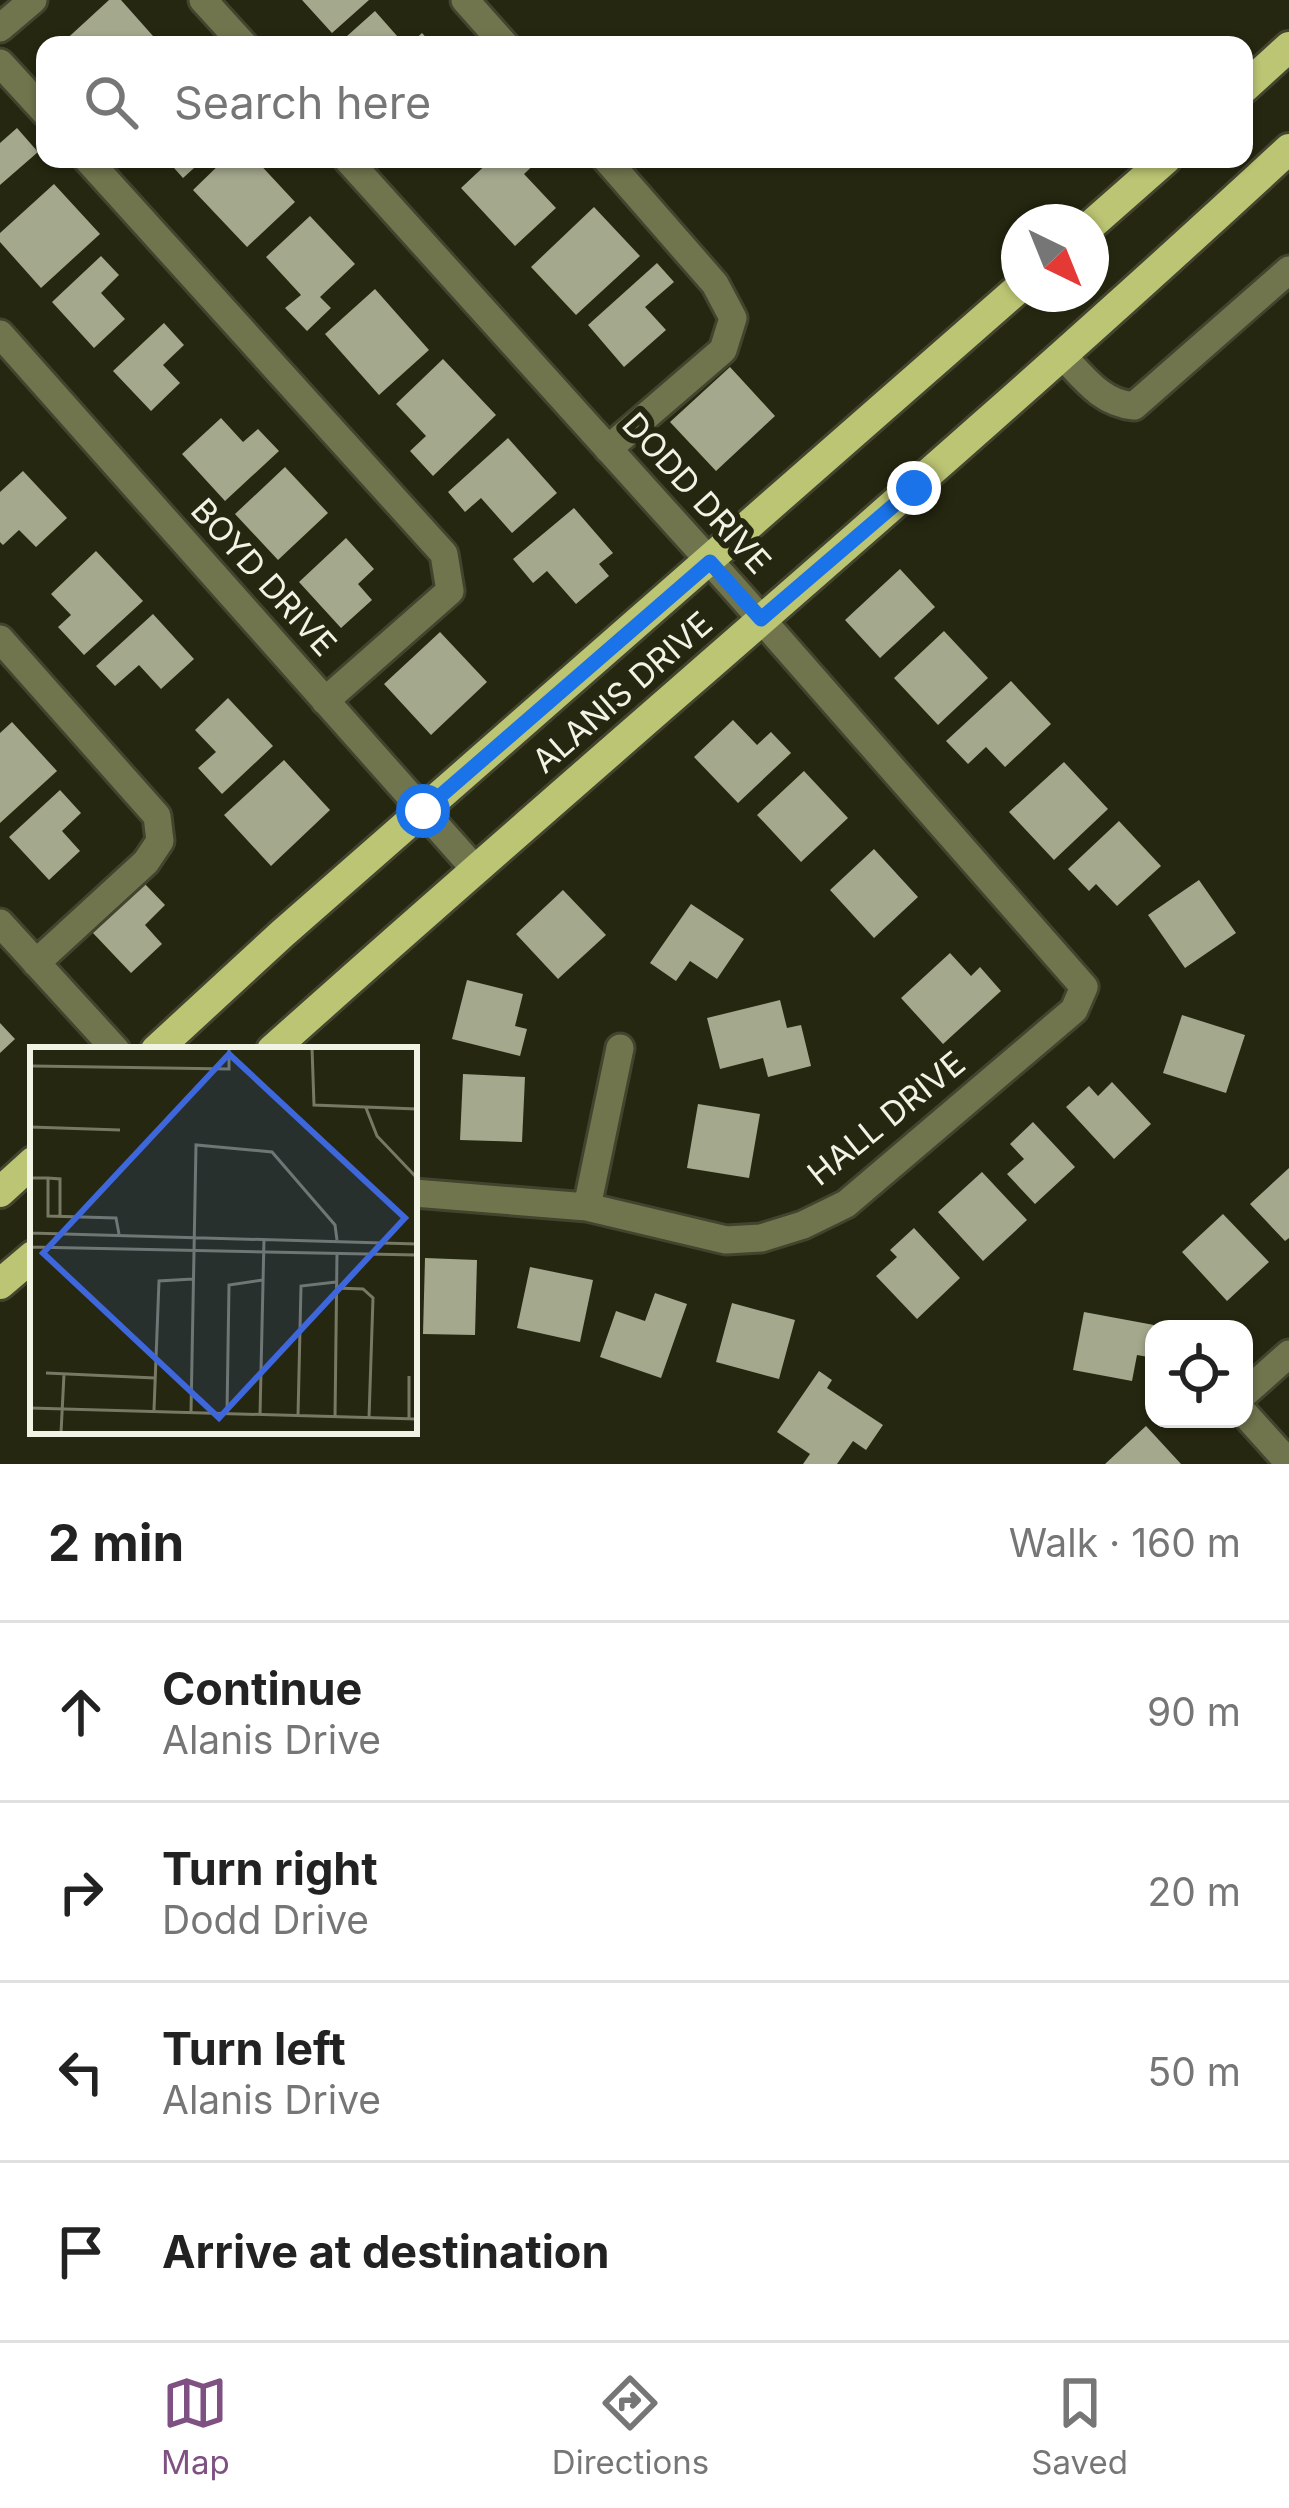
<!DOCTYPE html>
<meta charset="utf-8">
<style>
body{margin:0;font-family:Inter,sans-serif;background:#f2f2f2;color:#222}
.controls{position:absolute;right:36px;bottom:36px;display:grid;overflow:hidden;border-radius:24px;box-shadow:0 3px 9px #0004}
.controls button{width:108px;height:108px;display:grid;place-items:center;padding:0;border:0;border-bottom:3px solid #e0e0e0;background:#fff;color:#222;font:60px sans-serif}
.compass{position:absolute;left:1001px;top:204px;width:108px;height:108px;border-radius:50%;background:#fff;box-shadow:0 3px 9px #0004;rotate:137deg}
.stop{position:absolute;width:36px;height:36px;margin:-27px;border:9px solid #1a73e8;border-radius:50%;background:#fff}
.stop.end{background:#1a73e8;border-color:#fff;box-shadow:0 3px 12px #0008}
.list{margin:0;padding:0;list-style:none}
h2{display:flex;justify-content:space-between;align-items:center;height:156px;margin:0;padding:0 48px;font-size:51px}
h2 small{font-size:39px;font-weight:400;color:#767676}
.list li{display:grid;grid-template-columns:78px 1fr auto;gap:36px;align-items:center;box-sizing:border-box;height:180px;padding:0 48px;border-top:3px solid #e0e0e0}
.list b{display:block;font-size:45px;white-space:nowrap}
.list p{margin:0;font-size:39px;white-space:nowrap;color:#767676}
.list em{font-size:39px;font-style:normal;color:#767676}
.icon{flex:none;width:66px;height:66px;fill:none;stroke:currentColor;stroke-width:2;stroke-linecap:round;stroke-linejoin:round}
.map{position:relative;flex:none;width:1289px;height:1464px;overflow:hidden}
.search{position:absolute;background:#fff;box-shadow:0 3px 9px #0004;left:36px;right:36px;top:36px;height:132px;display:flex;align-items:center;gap:30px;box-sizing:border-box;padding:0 42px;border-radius:24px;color:#767676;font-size:45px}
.sheet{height:876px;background:#fff}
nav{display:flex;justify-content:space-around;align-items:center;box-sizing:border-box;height:168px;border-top:3px solid #e0e0e0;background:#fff;font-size:33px;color:#767676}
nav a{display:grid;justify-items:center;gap:6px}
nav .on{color:#7e5182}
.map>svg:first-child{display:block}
</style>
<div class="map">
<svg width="1289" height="1464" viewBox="0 0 1289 1464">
<rect width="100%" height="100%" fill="#252710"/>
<!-- building -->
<path fill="#a4a88c" d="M109,0H121L161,45H60Z
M302,0H369L332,33Z
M375,11L405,45H337Z
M422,33L433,45H409Z
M17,128L38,152L0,185V143Z
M166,159H204L183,178Z
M225,159H255L295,202L247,247L193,190Z
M492,159H540L524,174L556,208L515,246L461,188Z
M54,184L100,234L41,288L0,242V233Z
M594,207L640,256L576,315L531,267Z
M310,216L355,264L320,297L331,308L307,331L285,308L301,295L266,257Z
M101,256L119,275L101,293L125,319L94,348L52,302Z
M657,263L674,282L645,307L666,330L624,367L588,325Z
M375,289L429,350L379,395L325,334Z
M164,323L184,345L163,365L180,383L151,411L113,371Z
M443,359L496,415L433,476L410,451L426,436L396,404Z
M730,367L775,416L716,471L670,422Z
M221,418L243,442L258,429L279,451L225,501L182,454Z
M508,438L557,493L512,533L481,498L465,512L448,492Z
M285,467L328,513L278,560L235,514Z
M23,471L67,518L36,547L19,530L3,545L0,542V492Z
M574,508L613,553L599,564L609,576L576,604L547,571L533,583L513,559Z
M346,538L374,569L358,584L372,600L341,628L299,582Z
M96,551L143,601L84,655L58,627L71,615L51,594Z
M900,569L935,607L880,658L845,620Z
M153,614L194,659L161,689L139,665L115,686L96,666Z
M944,631L988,678L938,725L894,678Z
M440,632L487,682L431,735L384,684Z
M1011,681L1051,724L1005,767L986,747L968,764L946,741Z
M228,698L273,746L222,794L198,768L216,752L195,730Z
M733,720L757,745L771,732L791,753L738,803L694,757Z
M12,722L57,771L0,823V733Z
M284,760L330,810L271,866L224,815Z
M1064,762L1108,809L1054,860L1009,812Z
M804,771L848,818L801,862L757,815Z
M60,790L81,813L62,831L80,851L49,880L9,837Z
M1119,821L1161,866L1117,906L1096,884L1089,891L1068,869Z
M874,849L918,897L874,938L830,890Z
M1199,880L1236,933L1185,968L1148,915Z
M144,883L165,905L145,925L162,944L131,973L92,932Z
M563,890L606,935L558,979L516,934Z
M691,904L744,939L717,979L690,961L676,981L650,963Z
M950,953L971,976L980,967L1001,991L943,1044L901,998Z
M467,980L523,994L515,1026L527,1029L520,1056L452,1039Z
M780,1000L787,1028L801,1025L811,1066L768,1077L763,1058L720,1069L707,1018Z
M1182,1015L1245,1035L1226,1093L1163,1073Z
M0,1023L15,1039L0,1053Z
M463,1074L525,1077L522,1142L460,1140Z
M1112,1082L1151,1124L1114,1159L1066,1107L1089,1086L1098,1096Z
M698,1104L760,1114L749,1178L687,1168Z
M1033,1122L1075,1167L1035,1204L1007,1174L1024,1159L1010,1144Z
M1289,1168V1238L1285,1241L1250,1204Z
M982,1172L1027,1220L983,1261L938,1212Z
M1223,1214L1269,1262L1227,1301L1182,1252Z
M914,1228L960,1278L917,1319L876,1276L897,1257L890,1250Z
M425,1258L477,1260L475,1335L423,1334Z
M530,1267L593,1280L580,1342L517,1328Z
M655,1293L687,1304L661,1378L600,1357L616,1311L645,1321Z
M732,1303L795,1320L779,1379L716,1362Z
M1084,1312L1154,1325V1358L1137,1355L1132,1381L1073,1370Z
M819,1371L832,1380L827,1388L883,1425L866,1450L853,1441L837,1464H803L810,1454L777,1432Z
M1146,1426L1181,1464H1105Z"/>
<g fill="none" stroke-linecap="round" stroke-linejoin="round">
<!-- minor casing -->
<g stroke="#42442e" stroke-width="33">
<path id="minor" d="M203,0L244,45
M465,0L505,45
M0,28L33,0
M0,63L45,112
M87,159L444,554L450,591L325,701
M347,159L733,587L1084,987L1074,1010L846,1204L803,1225L761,1238L726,1240L587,1207L414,1193
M606,159L715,284L733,318L723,350L608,449
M0,334L474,868
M1062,355C1084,378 1101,403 1134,406L1289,270
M0,639L157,816L160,841L146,862L36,963
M0,923L116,1050
M587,1207L620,1048
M1244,1394L1289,1354
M1244,1413L1289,1463"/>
</g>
<!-- major casing -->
<g stroke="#42442e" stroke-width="36">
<path id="major" d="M1244,88L1289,47
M1091,225L1166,159
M156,1050L283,933L1019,288
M272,1050C609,748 957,457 1289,149
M0,1192L33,1162
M0,1284L33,1256"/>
</g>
<!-- minor -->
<use href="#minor" stroke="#70754e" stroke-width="27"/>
<!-- major -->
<use href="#major" stroke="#bcc573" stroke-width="30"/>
</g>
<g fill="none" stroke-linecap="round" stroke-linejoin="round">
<!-- route -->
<path stroke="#1a73e8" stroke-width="15" d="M423,811L710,562L761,619L914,488"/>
</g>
<g text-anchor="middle" stroke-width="12" stroke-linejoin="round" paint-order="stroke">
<!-- street labels -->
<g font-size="33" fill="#f1f3e5" stroke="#252710">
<text transform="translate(697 493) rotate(48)" y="12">DODD DRIVE</text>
<text transform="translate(264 577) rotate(48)" y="12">BOYD DRIVE</text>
<text transform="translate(622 692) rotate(-41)" y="12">ALANIS DRIVE</text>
<text transform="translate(886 1118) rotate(-39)" y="12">HALL DRIVE</text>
</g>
</g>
<!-- overview -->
<g transform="translate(30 1047)">
<rect width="387" height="387" fill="#252710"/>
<path fill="none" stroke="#777965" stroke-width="3" d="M282,1L284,58L387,62M3,19L199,22V1M336,61L347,89L387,131M0,80L90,83M0,131H18V169L86,171L89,187M18,131L30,132V169M0,134V328M0,186L387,197M0,200L387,208M306,241L333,242L343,251L339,371M16,326L125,331M379,329V372M0,361L387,372M124,363L129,234L163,232M161,365L166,98L242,105L305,178L307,193M197,367L199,238L233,233M230,368L234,192M268,369L271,239L306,235M305,371L307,206M31,386L34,327"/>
<path fill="#3d67da" fill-opacity="0.15" stroke="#3d67da" stroke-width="6" d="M199,7L375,171L189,371L13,206Z"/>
<rect width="387" height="387" fill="none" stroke="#f1f3e5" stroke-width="6"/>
</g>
</svg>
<div class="controls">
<button><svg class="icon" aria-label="locate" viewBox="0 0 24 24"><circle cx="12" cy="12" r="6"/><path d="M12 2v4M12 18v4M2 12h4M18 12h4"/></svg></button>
</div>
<svg class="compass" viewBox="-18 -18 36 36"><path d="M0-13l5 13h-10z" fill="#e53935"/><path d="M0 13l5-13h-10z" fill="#767676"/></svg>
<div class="stop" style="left:423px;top:811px"></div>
<div class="stop end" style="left:914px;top:488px"></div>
<div class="search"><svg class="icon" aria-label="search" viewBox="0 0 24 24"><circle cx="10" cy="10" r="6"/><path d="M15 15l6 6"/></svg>Search here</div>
</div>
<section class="sheet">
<h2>2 min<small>Walk · 160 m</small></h2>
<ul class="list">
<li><svg class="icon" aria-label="ahead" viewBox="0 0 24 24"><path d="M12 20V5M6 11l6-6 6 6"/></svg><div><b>Continue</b><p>Alanis Drive</p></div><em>90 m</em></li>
<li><svg class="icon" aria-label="right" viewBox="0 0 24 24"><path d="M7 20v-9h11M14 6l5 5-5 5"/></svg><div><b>Turn right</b><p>Dodd Drive</p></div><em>20 m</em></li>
<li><svg class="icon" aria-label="left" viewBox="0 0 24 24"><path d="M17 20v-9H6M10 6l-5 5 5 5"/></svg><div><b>Turn left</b><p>Alanis Drive</p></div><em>50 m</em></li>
<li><svg class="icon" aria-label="arrive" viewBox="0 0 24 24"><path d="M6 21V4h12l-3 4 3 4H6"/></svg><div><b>Arrive at destination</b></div></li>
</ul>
</section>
<nav>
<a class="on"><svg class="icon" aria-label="map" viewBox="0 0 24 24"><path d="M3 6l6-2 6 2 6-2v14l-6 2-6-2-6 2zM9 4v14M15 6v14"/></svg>Map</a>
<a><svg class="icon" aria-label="directions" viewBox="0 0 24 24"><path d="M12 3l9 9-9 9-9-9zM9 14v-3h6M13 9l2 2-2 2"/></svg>Directions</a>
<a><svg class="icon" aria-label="saved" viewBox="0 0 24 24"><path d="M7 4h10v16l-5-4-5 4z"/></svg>Saved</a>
</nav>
